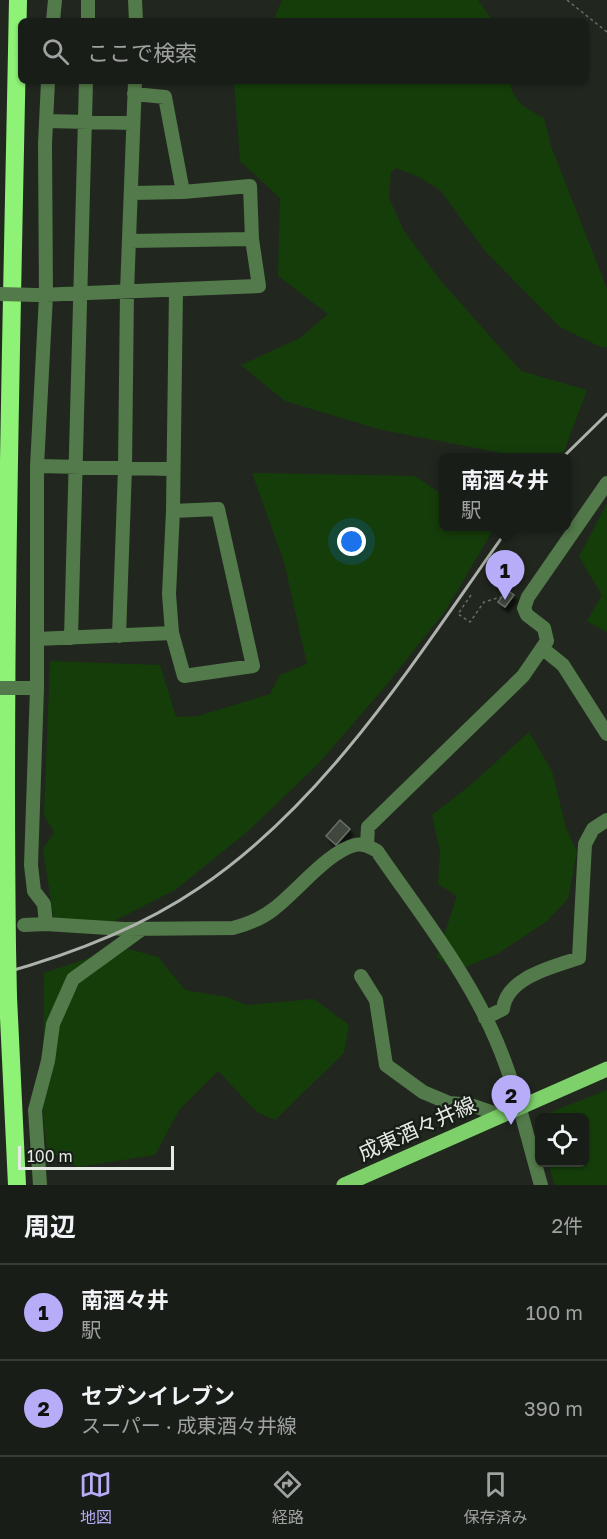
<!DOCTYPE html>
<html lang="ja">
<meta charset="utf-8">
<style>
body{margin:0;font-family:"Golos Text","Noto Sans JP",sans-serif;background:#222620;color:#f1f3f6}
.controls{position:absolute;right:18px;bottom:18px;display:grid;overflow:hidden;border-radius:9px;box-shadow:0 2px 4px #0004}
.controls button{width:54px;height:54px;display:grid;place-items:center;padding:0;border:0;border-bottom:2px solid #373b36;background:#191d17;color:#f1f3f6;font:30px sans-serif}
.scale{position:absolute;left:18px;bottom:15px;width:156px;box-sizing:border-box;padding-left:6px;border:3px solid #e6eae5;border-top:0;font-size:16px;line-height:21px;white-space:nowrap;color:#e6eae5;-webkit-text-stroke:4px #171e16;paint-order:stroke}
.you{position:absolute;left:352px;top:542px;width:21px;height:21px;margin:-15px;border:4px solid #fff;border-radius:50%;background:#1a73e8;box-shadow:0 0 0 9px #1a73e833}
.badge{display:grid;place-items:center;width:39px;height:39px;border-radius:50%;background:#b6acf8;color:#111;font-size:20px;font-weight:700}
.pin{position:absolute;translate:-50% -50px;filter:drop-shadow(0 2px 3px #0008)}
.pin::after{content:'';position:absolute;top:32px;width:21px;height:18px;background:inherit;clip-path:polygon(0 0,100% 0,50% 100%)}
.popup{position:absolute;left:439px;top:453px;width:132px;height:78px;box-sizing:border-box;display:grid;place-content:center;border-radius:9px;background:#191d17;filter:drop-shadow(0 2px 4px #0005);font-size:20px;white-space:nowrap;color:#9fa2a1}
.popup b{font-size:22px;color:#f1f3f6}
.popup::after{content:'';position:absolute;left:50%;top:100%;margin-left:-12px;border:12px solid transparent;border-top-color:#191d17}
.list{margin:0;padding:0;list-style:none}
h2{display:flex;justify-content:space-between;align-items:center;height:78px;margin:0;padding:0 24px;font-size:26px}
h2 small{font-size:20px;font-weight:400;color:#9fa2a1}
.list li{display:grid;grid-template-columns:39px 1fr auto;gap:18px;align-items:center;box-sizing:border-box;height:96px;padding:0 24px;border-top:2px solid #373b36}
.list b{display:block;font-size:22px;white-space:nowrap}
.list p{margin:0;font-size:20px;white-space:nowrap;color:#9fa2a1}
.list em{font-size:20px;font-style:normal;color:#9fa2a1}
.icon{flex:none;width:33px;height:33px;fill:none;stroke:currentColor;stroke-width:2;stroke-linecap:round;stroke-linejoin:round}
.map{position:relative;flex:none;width:607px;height:1185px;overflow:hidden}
.search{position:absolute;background:#191d17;box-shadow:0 2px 4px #0004;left:18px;right:18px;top:18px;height:66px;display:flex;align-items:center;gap:15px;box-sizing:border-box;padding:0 21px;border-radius:9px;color:#9fa2a1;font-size:22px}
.sheet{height:270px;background:#191d17}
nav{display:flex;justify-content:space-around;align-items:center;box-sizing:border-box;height:84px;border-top:2px solid #373b36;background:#191d17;font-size:16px;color:#9fa2a1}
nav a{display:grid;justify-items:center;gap:3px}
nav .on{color:#b6acf8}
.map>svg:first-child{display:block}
</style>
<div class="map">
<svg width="607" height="1185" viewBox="0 0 607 1185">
<defs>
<filter id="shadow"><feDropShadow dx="3.5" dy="5.5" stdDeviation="1.5" flood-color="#0009"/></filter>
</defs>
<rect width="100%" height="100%" fill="#21271f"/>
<!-- green -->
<path fill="#153d0a" d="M282,0H478L493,21H269L274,19Z
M234,81H509C515,104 525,108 544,118L551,146L607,289V347H601L560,327L486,252L440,190L419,177L396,168L391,172L389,198L404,231L440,280L521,371L587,390L562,457H523L382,430L285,401L241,365L300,338L328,314L278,276L280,198L240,161Z
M252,473L415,476L443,495L444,526H491L494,528L446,610L383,689L318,764L247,832L175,890L114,921H54L43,849L54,832L44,815L50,661L160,665L176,717L198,716L270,694L280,675L307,664L284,562Z
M607,503V632L587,621L602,595L579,557Z
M529,732L552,771L566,828L577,852L568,899L547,921L499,953L456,971L437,957L457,896L438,884L440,852L432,815L473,783Z
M121,947L158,957L185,990L227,997L246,1005L314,999L349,1025L344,1053L275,1120L257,1112L218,1071L179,1110L155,1155L78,1167L47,1150L43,1115L44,973Z
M607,1090V1185H555L548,1163L584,1162V1118L546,1117V1114Z"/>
<!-- building -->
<path fill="#3f463d" stroke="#697167" stroke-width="1.5" filter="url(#shadow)" d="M507,590L514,595L505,607L498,602Z
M340,820L350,829L336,845L326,836Z"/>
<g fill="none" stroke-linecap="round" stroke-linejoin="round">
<!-- path -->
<path stroke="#686e67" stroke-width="1.5" stroke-dasharray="3 3" stroke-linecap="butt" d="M567,0L607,32
M471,595L458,614L470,622L484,602L501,597"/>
<!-- minor -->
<path stroke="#537a4a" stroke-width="14" d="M135,0L136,21
M53,21L55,0
M88,21V0
M134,94L165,97L183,192
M46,121L133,123
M129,241L252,239
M39,295L259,286L252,239L250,186L183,192L132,193
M37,466L172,469
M173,511L218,509L253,666L184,676L172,633L169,594L173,511L176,290
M119,636L125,468L127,292L135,81
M71,638L86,81
M37,639L172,633
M542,648L563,665L607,734
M367,845L368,827L523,676L547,641L544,628L527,615L524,608L528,597L607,483
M46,924L44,904L34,891L31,865L37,688V466L46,296L45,144L48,81
M24,925L46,924L124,929L233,928C248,924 263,918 275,908C297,891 329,851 355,845C363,843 370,847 377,851C419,912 467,972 496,1040C516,1086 527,1137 541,1185
M361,976L376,1000L386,1065L423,1092L449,1103L471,1105L500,1115
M485,1018L503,1009C507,977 553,967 579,958L585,844L593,829L607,820
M40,1185L35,1110L48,1061L53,1024L73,979L142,929"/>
<!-- major -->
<path stroke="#7dd06a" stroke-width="15" d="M344,1185L607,1069"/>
<!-- highway -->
<path stroke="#8df276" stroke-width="18" d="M7,948C3,632 12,316 18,0
M8,997L17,1185"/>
<!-- rail -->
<path stroke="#aeb2ac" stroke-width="3" d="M562,458L607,414
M0,974C69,955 139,929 199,888C329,801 420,652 510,526"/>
<!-- minor-bridge -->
<path stroke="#537a4a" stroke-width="14" d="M0,294L36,295
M0,688H37"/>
<!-- highway-bridge -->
<path stroke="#8df276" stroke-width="18" d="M7,948L8,997"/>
</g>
<g text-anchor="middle" stroke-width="5" stroke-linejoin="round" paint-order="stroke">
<!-- street labels -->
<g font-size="21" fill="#e6eae5" stroke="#171e16">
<text transform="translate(417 1129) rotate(-24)" y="7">成東酒々井線</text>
</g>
</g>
</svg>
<div class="controls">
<button><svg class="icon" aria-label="locate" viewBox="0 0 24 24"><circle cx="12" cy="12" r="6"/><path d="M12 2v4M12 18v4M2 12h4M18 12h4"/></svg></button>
</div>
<div class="scale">100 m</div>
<div class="you"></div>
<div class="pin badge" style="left:505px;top:600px">1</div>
<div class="popup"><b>南酒々井</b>駅</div>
<div class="pin badge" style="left:511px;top:1125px">2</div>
<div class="search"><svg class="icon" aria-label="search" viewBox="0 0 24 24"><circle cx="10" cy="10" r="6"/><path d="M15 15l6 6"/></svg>ここで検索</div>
</div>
<section class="sheet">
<h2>周辺<small>2件</small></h2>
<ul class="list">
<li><span class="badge">1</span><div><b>南酒々井</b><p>駅</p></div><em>100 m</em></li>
<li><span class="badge">2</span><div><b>セブンイレブン</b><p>スーパー · 成東酒々井線</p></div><em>390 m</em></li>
</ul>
</section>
<nav>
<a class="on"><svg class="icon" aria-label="map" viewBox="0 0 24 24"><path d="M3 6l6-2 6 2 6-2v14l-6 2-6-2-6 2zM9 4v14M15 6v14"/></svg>地図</a>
<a><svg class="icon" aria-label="directions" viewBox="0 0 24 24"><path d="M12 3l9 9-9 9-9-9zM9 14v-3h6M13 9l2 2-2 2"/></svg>経路</a>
<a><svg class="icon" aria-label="saved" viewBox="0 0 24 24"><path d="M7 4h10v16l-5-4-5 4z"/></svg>保存済み</a>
</nav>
